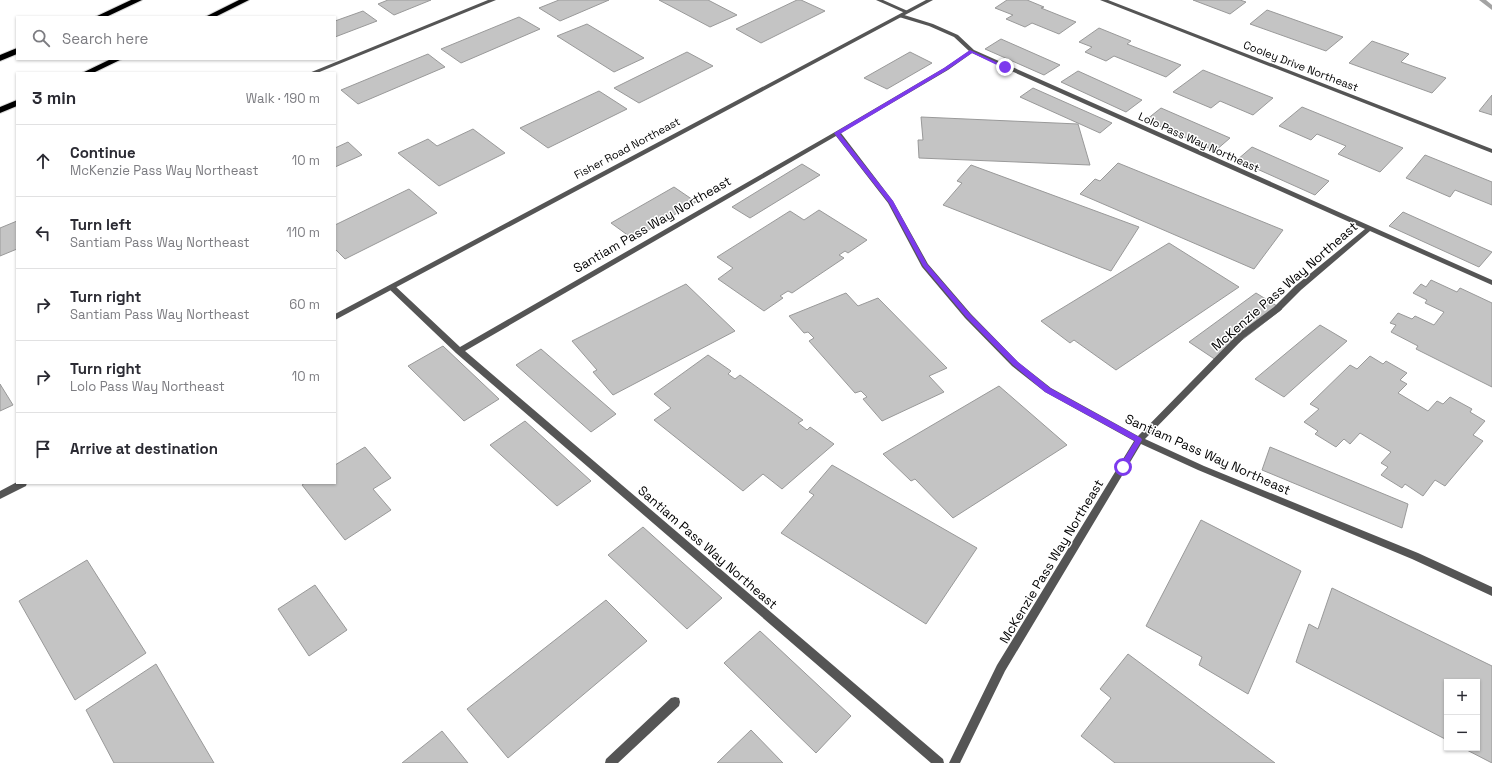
<!DOCTYPE html>
<meta charset="utf-8">
<style>
body{margin:0;font-family:"Space Grotesk",sans-serif;background:#f2f2f3;color:#2b2b33}
.controls{position:absolute;right:12px;bottom:12px;display:grid;overflow:hidden;border-radius:0px;box-shadow:0 1px 3px #0004}
.controls button{width:36px;height:36px;display:grid;place-items:center;padding:0;border:0;border-bottom:1px solid #e1e1e2;background:#fff;color:#2b2b33;font:20px sans-serif}
.stop{position:absolute;width:12px;height:12px;margin:-9px;border:3px solid #7c3aed;border-radius:50%;background:#fff}
.stop.end{background:#7c3aed;border-color:#fff;box-shadow:0 1px 4px #0008}
.list{margin:0;padding:0;list-style:none}
h2{display:flex;justify-content:space-between;align-items:center;height:52px;margin:0;padding:0 16px;font-size:17px}
h2 small{font-size:13px;font-weight:400;color:#7c7c81}
.list li{display:grid;grid-template-columns:26px 1fr auto;gap:12px;align-items:center;box-sizing:border-box;height:72px;padding:0 16px;border-top:1px solid #e1e1e2}
.list b{display:block;font-size:15px;white-space:nowrap}
.list p{margin:0;font-size:13px;white-space:nowrap;color:#7c7c81}
.list em{font-size:13px;font-style:normal;color:#7c7c81}
.icon{flex:none;width:22px;height:22px;fill:none;stroke:currentColor;stroke-width:2;stroke-linecap:round;stroke-linejoin:round}
.map{position:relative;flex:none;width:1492px;height:763px;overflow:hidden}
.search{position:absolute;background:#fff;box-shadow:0 1px 3px #0004;left:16px;top:16px;width:320px;height:44px;display:flex;align-items:center;gap:10px;box-sizing:border-box;padding:0 14px;border-radius:0px;color:#7c7c81;font-size:15px}
.panel{position:absolute;background:#fff;box-shadow:0 1px 3px #0004;left:16px;top:72px;width:320px;height:412px;border-radius:0px}
.map>svg:first-child{display:block}
</style>
<div class="map">
<svg width="1492" height="763" viewBox="0 0 1492 763">
<rect width="100%" height="100%" fill="#fff"/>
<g fill="none" stroke-linecap="round" stroke-linejoin="round">
<!-- stream -->
<path fill="#a3a3a3" fill-rule="evenodd" d="M1479,0H1486L1492,5V10Z"/>
</g>
<!-- building -->
<path fill="#c4c4c4" stroke="#999" d="M388,0H431L394,15L378,4Z
M559,0H609L560,21L539,8Z
M659,0H708L737,15L710,27Z
M797,0H801L825,11L761,43L736,29Z
M1007,0H1027L1044,7L1041,8L1076,22L1059,34L1032,23L1025,27L1006,19L1013,15L995,8Z
M1193,0H1240L1246,2L1230,14Z
M1267,10L1343,37L1326,51L1250,24Z
M363,11L377,21L335,37V21Z
M519,17L540,29L461,63L441,49Z
M587,24L644,58L614,72L557,36Z
M1099,28L1131,41L1127,44L1181,65L1166,77L1114,56L1106,61L1085,52L1092,47L1079,42Z
M1001,39L1060,65L1044,75L985,49Z
M1372,41L1409,54L1401,62L1446,78L1432,93L1349,63Z
M687,52L713,66L639,103L614,88Z
M910,52L932,63L887,89L864,78Z
M428,54L445,67L358,104L341,90Z
M1203,70L1273,98L1253,115L1220,101L1211,108L1173,92Z
M1078,71L1142,100L1126,112L1061,82Z
M1033,88L1112,123L1100,133L1020,97Z
M599,91L627,109L548,148L520,128Z
M1492,95V115L1479,111Z
M1302,107L1403,148L1380,172L1338,154L1346,146L1317,134L1311,140L1279,126Z
M1161,108L1230,138L1215,151L1146,120Z
M921,117L1078,124L1090,165L919,158L918,140H923Z
M473,129L505,153L439,186L398,153L428,139L437,146Z
M348,142L362,155L335,167V148Z
M1252,147L1329,181L1315,195L1237,160Z
M1425,155L1492,182V205L1455,190L1450,197L1406,178Z
M1118,163L1283,230L1254,269L1080,194L1095,179L1100,181Z
M802,164L820,175L750,218L732,207Z
M971,165L1139,227L1111,271L943,205L962,183L957,181Z
M674,187L696,202L633,239L611,223Z
M409,189L437,213L345,259L335,249V225Z
M819,210L867,240L848,253L845,251L839,255L844,258L792,293L788,291L780,296L783,298L764,311L718,279L733,268L717,257L790,211L804,220Z
M1403,212L1492,252L1479,267L1389,226Z
M17,221V249L0,256V228Z
M1169,243L1239,287L1116,370L1074,340L1070,343L1041,321Z
M1431,280L1457,292L1460,288L1492,303V387L1416,349L1418,346L1391,332L1396,325L1390,323L1398,313L1412,319L1415,316L1434,325L1444,312L1425,303L1427,300L1413,293L1421,284L1426,287Z
M686,284L735,331L613,395L593,372L597,370L572,341Z
M846,293L858,306L878,298L947,368L929,376L944,392L882,421L863,399L867,397L861,391L855,393L809,341L814,338L808,332L804,333L789,316Z
M1256,293L1282,309L1216,360L1189,342Z
M1320,325L1347,341L1284,397L1255,379Z
M443,346L499,399L464,421L408,366Z
M541,349L616,414L591,432L516,365Z
M708,355L731,371L728,374L735,379L740,375L803,420L798,423L807,430L810,427L834,444L782,489L763,474L743,491L654,420L671,408L654,394Z
M1370,356L1383,364L1386,361L1407,373L1400,380L1407,384L1398,393L1428,411L1437,401L1443,404L1450,397L1472,409L1470,412L1485,421L1473,435L1483,441L1445,486L1435,480L1423,496L1405,484L1402,488L1381,475L1388,467L1381,463L1391,452L1360,433L1350,444L1344,439L1336,447L1315,434L1318,431L1304,422L1319,409L1310,404L1350,365L1357,369Z
M0,384L13,405L0,411Z
M999,386L1067,445L953,518L915,479L911,481L883,454Z
M525,421L591,481L557,506L490,445Z
M365,447L391,478L373,489L391,510L345,540L302,485L305,483H335V465Z
M1270,447L1408,504L1402,528L1262,470Z
M832,465L977,548L926,624L781,533L814,495L809,492Z
M1201,520L1301,571L1248,694L1199,665L1202,657L1146,626Z
M643,527L722,598L687,629L608,555Z
M87,560L146,653L75,700L19,601Z
M315,585L347,630L309,656L278,609Z
M1332,588L1492,666V763L1463,748H1477V682H1447V740L1296,662L1309,624L1318,629Z
M606,600L647,641L508,758L467,709Z
M760,631L851,716L816,753L724,663Z
M1128,654L1275,763H1115L1081,736L1111,698L1100,689Z
M156,664L214,763H114L86,710Z
M751,730L783,763H717Z
M442,731L468,763H402Z"/>
<g fill="none" stroke-linecap="round" stroke-linejoin="round">
<!-- motorway casing -->
<g stroke="#dbdbdb" stroke-width="2">
<path id="motorway" d="M131,0H142L106,17H95Z
M239,0H249L215,17H205Z
M17,48V54L0,61V55Z
M111,59H122L93,73H82Z
M17,100V106L0,113V107Z"/>
</g>
<!-- minor -->
<path fill="#555" fill-rule="evenodd" d="M488,0H496L317,73H309Z
M876,0H883L910,12L905,13Z
M1100,0H1108L1492,149V153Z
M901,14L933,24L958,35L974,50L1492,280V285L1370,231L1301,290L1280,311L1244,338L1145,439L1204,466L1418,553L1492,587V596L1412,559L1198,470L1141,444L1005,671L960,763H949L997,665L1134,441L1045,392L1012,366L965,318L922,267L888,203L836,136L465,351L943,759L944,763H931L456,353L387,287L391,285H394L460,347L835,132L944,68L969,51L954,37L929,26L899,17L898,16ZM972,53L1020,75L1365,229L1295,286L1274,307L1238,334L1138,436L1051,388L1018,362L971,314L928,264L893,201L841,133L948,70Z
M675,697L679,698L680,702L679,706L618,763H605L606,759L671,698Z"/>
<!-- tertiary -->
<path fill="#555" fill-rule="evenodd" d="M926,0H933L335,320V314Z
M17,482V483H27L26,486L0,499V491Z"/>
<!-- motorway -->
<use href="#motorway" fill="#000" fill-rule="evenodd"/>
</g>
<!-- route -->
<path fill="#7c3aed" d="M970,50L1007,67L1003,68L972,53L947,70L840,134L893,201L927,264L970,314L1018,362L1050,388L1141,438L1142,440L1125,469L1123,470L1119,467L1135,441L1045,392L1013,365L966,317L923,266L889,203L834,133L944,68Z"/>
<g text-anchor="middle" stroke-width="3" stroke-linejoin="round" paint-order="stroke">
<!-- far-street labels -->
<g font-size="11" fill="#000" stroke="#fff">
<text transform="translate(1301 66) rotate(21)" y="4">Cooley Drive Northeast</text>
<text transform="translate(1199 142) rotate(24)" y="4">Lolo Pass Way Northeast</text>
<text transform="translate(627 148) rotate(-28)" y="4">Fisher Road Northeast</text>
</g>
<!-- street labels -->
<g font-size="13" fill="#000" stroke="#fff">
<text transform="translate(652 224) rotate(-30)" y="5">Santiam Pass Way Northeast</text>
<text transform="translate(1284 286) rotate(-41)" y="5">McKenzie Pass Way Northeast</text>
<text transform="translate(1208 454) rotate(24)" y="5">Santiam Pass Way Northeast</text>
<text transform="translate(708 547) rotate(41)" y="5">Santiam Pass Way Northeast</text>
<text transform="translate(1051 561) rotate(-59)" y="5">McKenzie Pass Way Northeast</text>
</g>
</g>
</svg>
<div class="controls">
<button>+</button>
<button>−</button>
</div>
<div class="stop" style="left:1123px;top:467px"></div>
<div class="stop end" style="left:1005px;top:67px"></div>
<div class="search"><svg class="icon" aria-label="search" viewBox="0 0 24 24"><circle cx="10" cy="10" r="6"/><path d="M15 15l6 6"/></svg>Search here</div>
<section class="panel">
<h2>3 min<small>Walk · 190 m</small></h2>
<ul class="list">
<li><svg class="icon" aria-label="ahead" viewBox="0 0 24 24"><path d="M12 20V5M6 11l6-6 6 6"/></svg><div><b>Continue</b><p>McKenzie Pass Way Northeast</p></div><em>10 m</em></li>
<li><svg class="icon" aria-label="left" viewBox="0 0 24 24"><path d="M17 20v-9H6M10 6l-5 5 5 5"/></svg><div><b>Turn left</b><p>Santiam Pass Way Northeast</p></div><em>110 m</em></li>
<li><svg class="icon" aria-label="right" viewBox="0 0 24 24"><path d="M7 20v-9h11M14 6l5 5-5 5"/></svg><div><b>Turn right</b><p>Santiam Pass Way Northeast</p></div><em>60 m</em></li>
<li><svg class="icon" aria-label="right" viewBox="0 0 24 24"><path d="M7 20v-9h11M14 6l5 5-5 5"/></svg><div><b>Turn right</b><p>Lolo Pass Way Northeast</p></div><em>10 m</em></li>
<li><svg class="icon" aria-label="arrive" viewBox="0 0 24 24"><path d="M6 21V4h12l-3 4 3 4H6"/></svg><div><b>Arrive at destination</b></div></li>
</ul>
</section>
</div>
